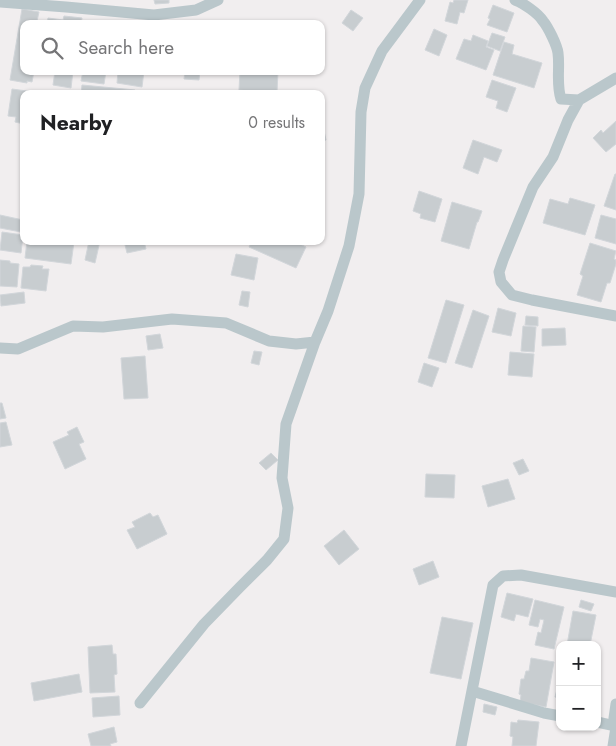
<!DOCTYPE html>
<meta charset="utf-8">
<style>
body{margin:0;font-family:Jost,sans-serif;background:#f6f6f6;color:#202124}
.controls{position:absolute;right:15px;bottom:15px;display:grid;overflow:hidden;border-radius:10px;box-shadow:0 1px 4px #0004}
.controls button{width:45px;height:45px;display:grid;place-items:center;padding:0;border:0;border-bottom:1px solid #e0e0e0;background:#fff;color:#202124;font:25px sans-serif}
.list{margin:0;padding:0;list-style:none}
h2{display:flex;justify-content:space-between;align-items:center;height:65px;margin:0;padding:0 20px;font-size:21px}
h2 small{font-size:16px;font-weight:400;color:#757577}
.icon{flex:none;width:28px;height:28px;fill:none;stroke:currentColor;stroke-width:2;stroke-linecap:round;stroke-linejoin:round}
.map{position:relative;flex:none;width:616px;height:746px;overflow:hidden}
.search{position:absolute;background:#fff;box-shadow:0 1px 4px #0004;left:20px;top:20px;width:305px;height:55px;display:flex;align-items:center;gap:12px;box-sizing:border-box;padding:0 18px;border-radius:10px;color:#757577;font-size:19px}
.panel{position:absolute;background:#fff;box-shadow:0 1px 4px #0004;left:20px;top:90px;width:305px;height:155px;border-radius:10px}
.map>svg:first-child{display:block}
</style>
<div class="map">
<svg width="616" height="746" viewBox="0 0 616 746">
<rect width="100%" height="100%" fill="#f1eeef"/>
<!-- building -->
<path fill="#c8cdd0" stroke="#d2d6da" d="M154,0H169V3L155,4Z
M454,0H468L464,13L460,12L457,24L445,21L450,2L453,3Z
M493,5L514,13L507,32L487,25L490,19L488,18Z
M22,9L39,12L37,21L42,22V24H24V71H34L32,82L27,81V83L10,80Z
M351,10L363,18L353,31L342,23Z
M64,16L82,18L81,24H47L48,18L63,20Z
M95,21L119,24H94Z
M434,29L447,35L439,56L425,50Z
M492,33L505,37L500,51L487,46Z
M473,35L488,41L486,47L494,50L486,70L456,59L464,39L471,41Z
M504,42L514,45L512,54L542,63L534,88L493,75Z
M55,71H73L71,88L53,85Z
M83,71H106L104,84L81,81Z
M118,71H144L142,87L117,83Z
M185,71H200L199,80L184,79Z
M240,71H278L277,92H268V94H249L250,91L239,90Z
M492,80L516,88L507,112L496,108L498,101L486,97Z
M82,85L135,90L134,94H81Z
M12,89L42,93L24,94V124L15,122L16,117L8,116Z
M616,121V144L606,152L593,138L601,130L603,133Z
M321,131H324L326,140L321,141Z
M473,140L502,150L497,162L484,157L478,174L463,168Z
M615,174H616V210L604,206Z
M419,191L442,199L435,222L420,218L421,214L413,211Z
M570,198L595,205L585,235L543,223L550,199L568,204Z
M452,202L482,211L478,222H477L469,249L441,241Z
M0,215L23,220L21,232L0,228Z
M601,215L616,219V244L595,238Z
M2,232L23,235L21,253L0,250Z
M27,241H66L74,242L71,264L25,258Z
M89,241H100L95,263L85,260Z
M124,241H144L146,249L127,253Z
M252,241H294L306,247L296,268L249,247Z
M590,243L616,251L614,259L616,260V264L610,283H607L601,302L577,295L583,276L580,274Z
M236,254L258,258L254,280L231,275Z
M0,260L10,261V263L19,264L17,287L0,286Z
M31,265L43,266L42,269H49L46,291L21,288L23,267H30Z
M242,291L250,292L248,307L239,305Z
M24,292L25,303L1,306L0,295Z
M446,300L464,305L446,363L428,358Z
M498,308L516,313L511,336L492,332Z
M473,310L489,316L472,368L455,363Z
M526,316L538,317V326L525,325Z
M523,326L536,327L534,352L521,351Z
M565,328L566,345L542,346V329Z
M160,334L163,348L148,350L146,336Z
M254,351L262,352L259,365L251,363Z
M510,352L534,354L532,377L508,375Z
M145,356L148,398L124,399L121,358Z
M424,363L439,368L432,387L418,382Z
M0,403H2L6,418L0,419Z
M6,422L12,445L0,447V423Z
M77,427L84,442L79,444L86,459L65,469L53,442L69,435L67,432Z
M271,453L278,460L266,470L259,463Z
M523,459L529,471L519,475L513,463Z
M426,474L455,475L454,498L425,497Z
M508,479L515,499L488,507L482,486Z
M150,513L153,517L158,515L167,534L137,549L127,530L135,527L132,522Z
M344,530L359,549L339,565L324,546Z
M433,561L439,577L419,585L413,569Z
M507,593L533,599L528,617L516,614L514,621L501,617Z
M535,600L564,607L554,649L535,645L538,632L541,633L544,620L540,619L538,627L529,625Z
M581,600L594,604L591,611L579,607Z
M573,611L596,615L590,645H567Z
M442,617L473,623L461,679L430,673Z
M112,645L113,654H116L117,674L114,675L115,692L90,693L88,647Z
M531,658L554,662L546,707L520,702L521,695L519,694L521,679H524L526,671H529Z
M79,674L82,692L34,701L31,683Z
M560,678V698L555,697Z
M119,696L120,715L93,717L92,698Z
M484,704L497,707L495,715L483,712Z
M518,720L539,722L536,746H512L513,737L510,736L511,722L517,723Z
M114,727L117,742L110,744L111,746H91L88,734Z"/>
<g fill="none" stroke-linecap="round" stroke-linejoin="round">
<!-- street -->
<path stroke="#bac7cb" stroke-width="11" d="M515,0C523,3 538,13 543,21C548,27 557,45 558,53C560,68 556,84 561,99L579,100
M0,2L66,7L154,15L196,10L218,0
M616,78L579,100L568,120L553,157L533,187L503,260L499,272L501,282L512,295L532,300L616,316
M0,348L18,349L73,326L103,327L172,319L226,323L269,341L296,344L315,342
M472,691L544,713L560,716
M140,703L204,624L240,587L267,560L284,539L288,508L282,478L286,424L315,342L328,311L349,246L359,194L361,112L365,88L382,51L420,0
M616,704L614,718L616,725
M597,722L616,726
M461,746L493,585L503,576L521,575L616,592
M613,746L616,727"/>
</g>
</svg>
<div class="controls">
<button>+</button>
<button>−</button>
</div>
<div class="search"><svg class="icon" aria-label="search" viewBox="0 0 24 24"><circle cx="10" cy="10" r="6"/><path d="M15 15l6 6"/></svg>Search here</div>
<section class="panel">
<h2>Nearby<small>0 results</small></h2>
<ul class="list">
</ul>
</section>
</div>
